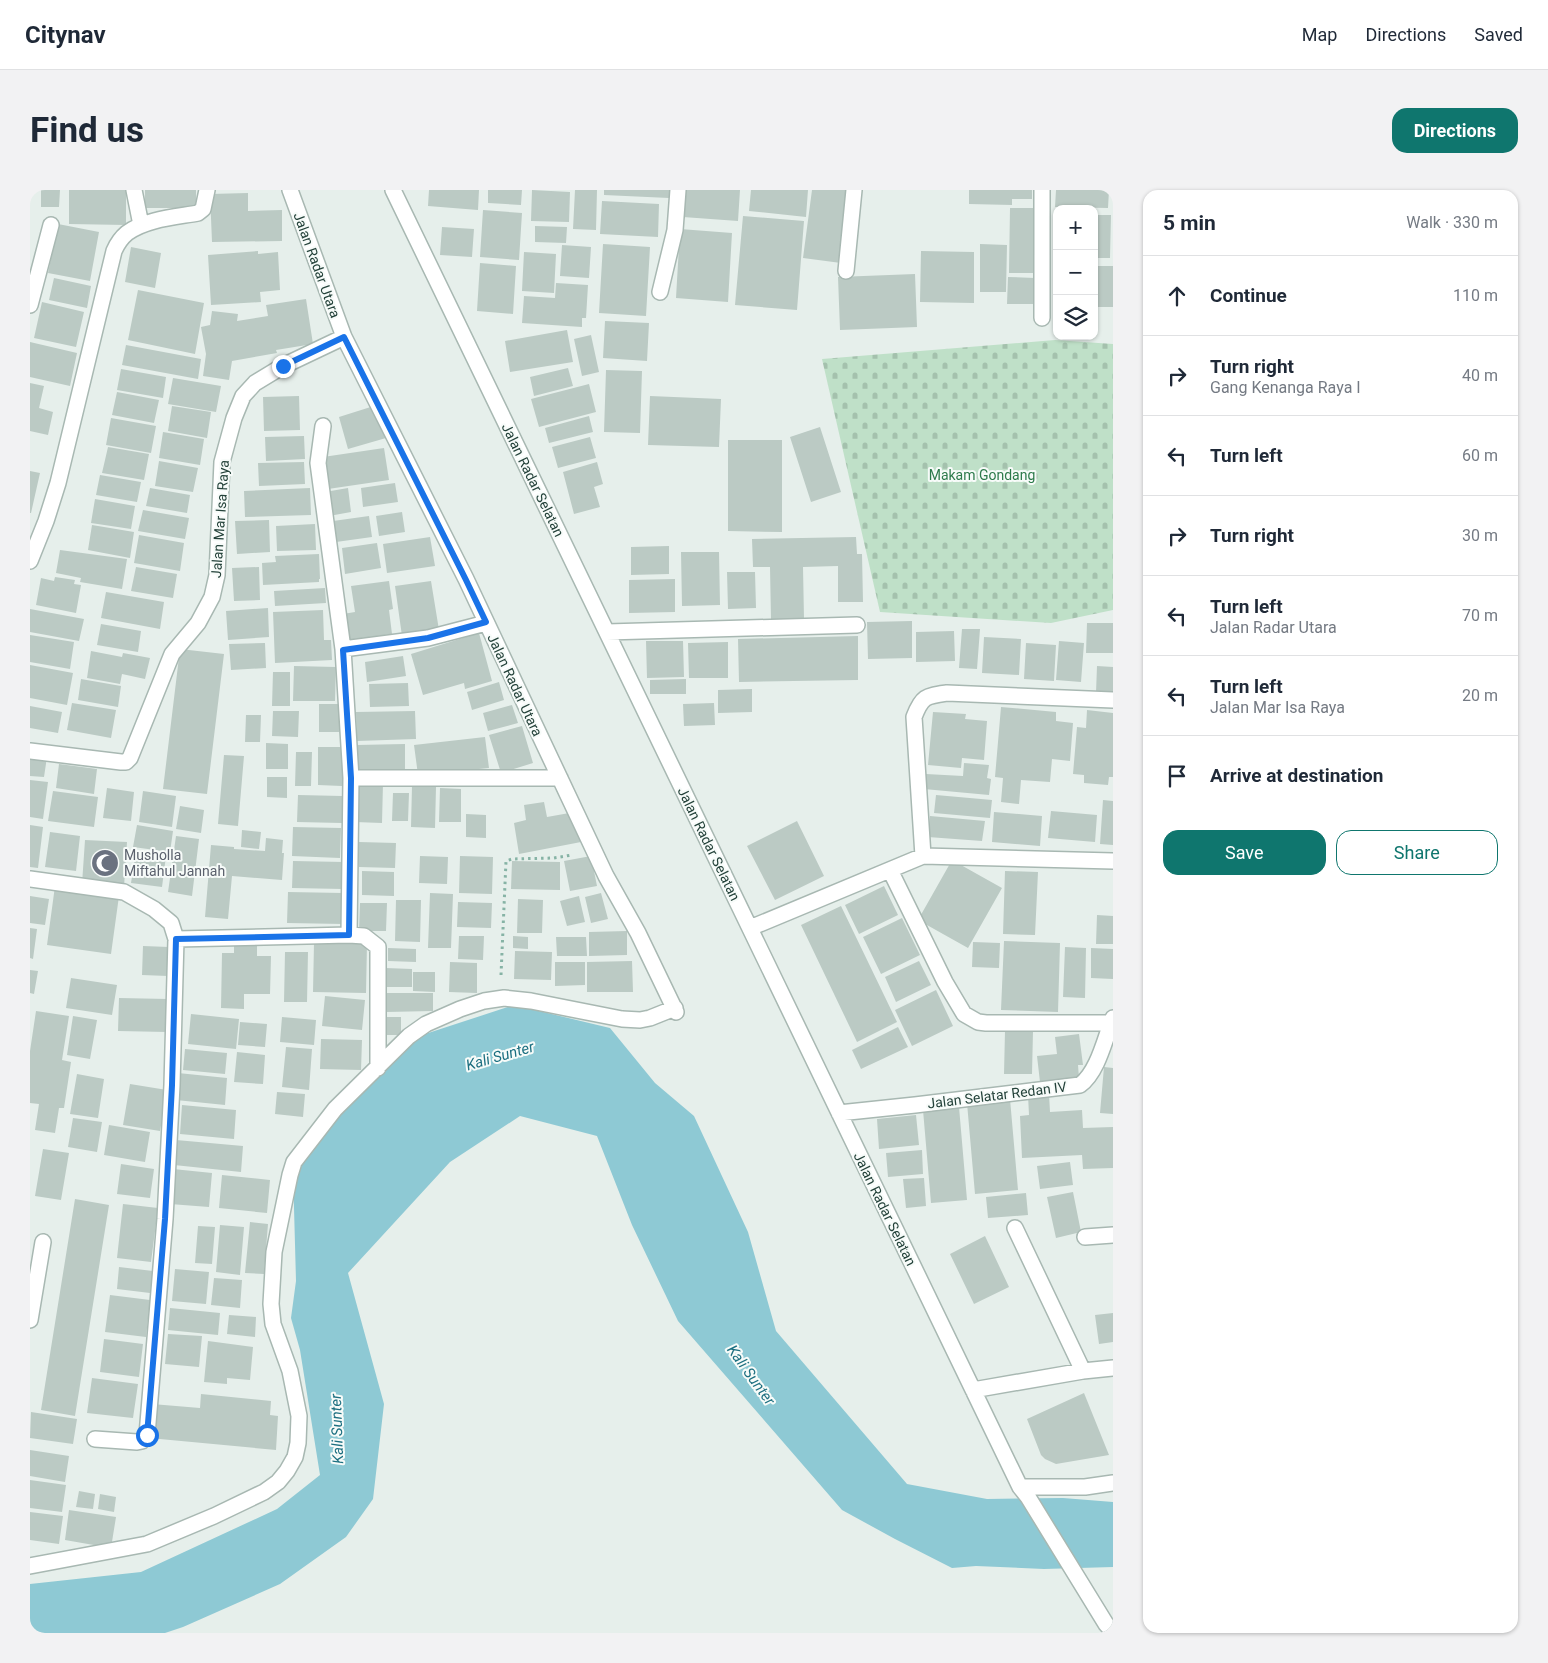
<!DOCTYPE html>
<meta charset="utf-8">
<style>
body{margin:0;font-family:Roboto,sans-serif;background:#f2f2f3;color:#1f2937}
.controls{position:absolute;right:15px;top:15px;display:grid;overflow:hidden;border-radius:10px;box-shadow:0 1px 4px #0004}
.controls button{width:45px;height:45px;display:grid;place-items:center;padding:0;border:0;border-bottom:1px solid #e0e1e3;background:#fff;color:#1f2937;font:25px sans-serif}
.stop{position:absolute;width:15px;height:15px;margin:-11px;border:4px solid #1a73e8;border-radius:50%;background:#fff}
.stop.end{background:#1a73e8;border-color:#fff;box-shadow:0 1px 5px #0008}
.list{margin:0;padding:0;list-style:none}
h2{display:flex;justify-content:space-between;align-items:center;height:65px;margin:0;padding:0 20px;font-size:21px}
h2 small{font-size:16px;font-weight:400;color:#747a83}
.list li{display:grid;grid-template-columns:32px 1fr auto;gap:15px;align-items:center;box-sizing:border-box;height:80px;padding:0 20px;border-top:1px solid #e0e1e3}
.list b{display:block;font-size:19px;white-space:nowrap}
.list p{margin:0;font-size:16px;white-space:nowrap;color:#747a83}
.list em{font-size:16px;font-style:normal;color:#747a83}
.actions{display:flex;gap:10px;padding:15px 20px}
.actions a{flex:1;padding:11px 0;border:1px solid #0f766e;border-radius:15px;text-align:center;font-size:18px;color:#0f766e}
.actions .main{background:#0f766e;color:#fff}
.icon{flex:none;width:28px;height:28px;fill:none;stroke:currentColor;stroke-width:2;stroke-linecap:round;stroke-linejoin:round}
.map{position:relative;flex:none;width:1083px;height:1443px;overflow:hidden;border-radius:15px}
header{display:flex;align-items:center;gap:30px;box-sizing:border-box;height:70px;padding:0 25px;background:#fff;border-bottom:1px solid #e0e1e3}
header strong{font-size:24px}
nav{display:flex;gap:28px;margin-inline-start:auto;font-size:18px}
.intro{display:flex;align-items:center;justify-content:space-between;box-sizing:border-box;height:120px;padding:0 30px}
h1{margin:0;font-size:35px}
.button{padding:12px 22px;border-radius:15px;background:#0f766e;color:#fff;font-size:18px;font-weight:700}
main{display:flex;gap:30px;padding:0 30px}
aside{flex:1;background:#fff;border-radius:15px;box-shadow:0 1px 4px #0004}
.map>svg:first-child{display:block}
</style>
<header>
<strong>Citynav</strong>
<nav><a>Map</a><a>Directions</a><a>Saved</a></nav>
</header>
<div class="intro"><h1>Find us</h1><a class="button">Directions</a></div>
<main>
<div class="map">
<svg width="1083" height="1443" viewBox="0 0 1083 1443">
<defs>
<pattern id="cemetery-stones" width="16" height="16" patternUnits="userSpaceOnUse" patternTransform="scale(1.25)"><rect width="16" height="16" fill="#bfe0c8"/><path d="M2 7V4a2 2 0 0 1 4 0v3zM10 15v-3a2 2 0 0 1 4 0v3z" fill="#a4c1ad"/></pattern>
</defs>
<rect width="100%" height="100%" fill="#e6efeb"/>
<!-- cemetery -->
<path fill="url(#cemetery-stones)" d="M1025,150L1083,154V420L1021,433L850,422L792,169Z"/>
<!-- water -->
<path fill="#8ec9d4" d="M484,815L580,838L625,893L664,926L718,1042L746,1141L877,1294L957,1309L1033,1308L1083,1312V1377L1014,1379L946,1376L922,1378L865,1349L812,1320L648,1131L602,1035L567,946L490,926L420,972L318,1083L354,1214L343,1309L316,1347L250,1394L153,1437L135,1443H0V1394L111,1382L247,1319L290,1285L270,1160L261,1128L266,1091L263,981L304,928L386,847Z"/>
<!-- building -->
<path fill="#bbcac4" d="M11,0H30L29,17H11Z
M39,0H96V35L39,34Z
M115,0H166V18H115Z
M399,0H449L448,20L398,16Z
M458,0H492L491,15L458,13Z
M502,0L540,2L539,32L501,31Z
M545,0H567L566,40L543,39Z
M574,0H639V8L574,5Z
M655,0H710L708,31L653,27Z
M721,0H778L776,27L719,21Z
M782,0H820L811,73L773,68Z
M939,0H1002V9H982V15L939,14Z
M1026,0H1079L1078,18L1025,17Z
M218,3V21L252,20V51L182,52L180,4Z
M572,11L629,14L628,47L570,44Z
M980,18H1010L1009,83H979Z
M453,20L492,23L489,70L450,67Z
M1024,25H1027V67H1024Z
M1064,25H1081L1080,68H1064Z
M713,26L774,31L767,120L705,115Z
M28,34L69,42L60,91L18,83Z
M505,36L537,37L536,53L505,52Z
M412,37L444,39L442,67L410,65Z
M650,39L702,43L698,112L646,108Z
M573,54L620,57L616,126L569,123Z
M950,54L977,55L976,102H950Z
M532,55L561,57L559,88L530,86Z
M101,57L131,63L125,98L95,92Z
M228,61V64L248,62L250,100L230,102L231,112L181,115L178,65Z
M891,61L944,62V113L890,112Z
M494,62L526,64L524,103L492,101Z
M450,73L486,76L483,124L447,121Z
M1024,75H1027V116H1023Z
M1064,76H1083V117H1064Z
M885,84L887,137L810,140L808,87Z
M978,87L1005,88V114H977Z
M24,88L61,96L57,118L19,110Z
M526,93L558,95L556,128H552V137L492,133L494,106L525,108Z
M108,100L174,113L165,164L98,150Z
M276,109L283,154L246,160L247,163L202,171L199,190L173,186L176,164L171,137L180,135L182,121L208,124L207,131L238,126L236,115Z
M12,112L54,122L46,157L4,148Z
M575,131L619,133L617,171L573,168Z
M537,140L543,172L480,182L475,151Z
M561,145L569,182L552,186L544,149Z
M0,152L47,163L40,196L0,187Z
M96,155L171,169L168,189L92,175Z
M538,178L543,196L504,206L500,187Z
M91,179L136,187L133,208L87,200Z
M576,180L612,181L610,243L574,242Z
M143,188L191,196L186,222L138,214Z
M0,193L14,196L9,218L23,222L18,245L0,241Z
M559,194L566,222L509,237L501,209Z
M87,202L129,210L124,233L82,225Z
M269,206L270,240L234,241L233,207Z
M620,206L691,209L689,257L618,255Z
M347,215L356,248L318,259L309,227Z
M142,216L181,222L177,248L138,241Z
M559,226L563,242L519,253L515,238Z
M81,228L126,236L121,263L76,255Z
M790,237L811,302L781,312L760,247Z
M133,242L174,249L170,275L129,268Z
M274,246L275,269L236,271L235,247Z
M560,247L566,268L528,278L522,257Z
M698,250H752V342L698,341Z
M78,257L119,264L114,290L72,283Z
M354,258L359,290L298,299L293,267Z
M129,271L168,278L163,302L125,296Z
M274,272L275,294L229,296L228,273Z
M567,272L573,294L564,297L570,317L544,324L533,282Z
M0,281L10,283L1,323H0Z
M70,285L111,292L107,312L66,305Z
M365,293L368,312L333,317L331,298Z
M120,298L160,305L157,323L116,316Z
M280,298L281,325L215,327L214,301Z
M318,298L321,322L299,326L295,302Z
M65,309L105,316L101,339L61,333Z
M113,320L159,328L155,349L108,341Z
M372,322L375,342L349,346L346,326Z
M339,326L342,347L306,352L303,331Z
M239,330L240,362L207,364L205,331Z
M285,334L286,360L247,361L246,336Z
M62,335L104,342L100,368L58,360Z
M109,345L154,353L150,381L104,373Z
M400,347L405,376L357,383L353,354Z
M826,347L827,364H832L833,412H808V376L773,377L774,429L741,430L740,377H723L722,349Z
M347,353L351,378L315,384L312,358Z
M639,356V384L601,385V357Z
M30,360L97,369L92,399L50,392L51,388L26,383Z
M651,362H689L690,415L652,416Z
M289,364L290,389H289V392L233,395L232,373L246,372L245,366Z
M106,377L147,384L143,408L101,401Z
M229,377L230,410L204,411L202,378Z
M697,382H725L726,418L698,419Z
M25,387L45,390L44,394L51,395L46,423L6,415L11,388L24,391Z
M645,389V422L599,423V390Z
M359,391L363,419L359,420L362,444L316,450L313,424L325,422L321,396Z
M401,391L409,440L372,446L365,396Z
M295,398L296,413L245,416L244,401Z
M76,402L134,412L130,439L71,428Z
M238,418L239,447L198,450L196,421Z
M0,419L54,429L49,451L0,442Z
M293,420L294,450H301L302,470L245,473L243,422Z
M882,431V468L838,469L837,432Z
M1057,433H1083V463H1056Z
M71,434L111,441L108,462L67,455Z
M932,439H950L947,479L929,478Z
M924,441L925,471L886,472V442Z
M449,443L462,491L435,499L434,493L393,505L381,464Z
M0,445L44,452L40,479L0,472Z
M828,446V490L709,492L708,449Z
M954,447L991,449L989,485L952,483Z
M616,451H653L654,487L617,488Z
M1029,451L1054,453L1051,492L1026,490Z
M698,452V488H659L658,453Z
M235,453L236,478L201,480L199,454Z
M996,453L1026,455L1024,491L994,489Z
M150,459L194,464L177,604L133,599Z
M61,461L92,467L93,463L120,468L115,489L92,484L90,494L57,488Z
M373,466L376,486L337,492L335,472Z
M0,475L43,483L37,515L0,508Z
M264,476L306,477L305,511H263Z
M1067,476L1083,477V504L1066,503Z
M243,482H260V516H242Z
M51,489L91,496L88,517L48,510Z
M656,489V504H620V490Z
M469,492L474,510L442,520L437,502Z
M378,493L379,516L340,517L339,494Z
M722,499V522L688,523V500Z
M42,513L86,520L81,548L37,540Z
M684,513L685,535L654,536L653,514Z
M289,514H309V542H289Z
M482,515L488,533L458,541L453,523Z
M0,516L32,522L28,543L0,538Z
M971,517L1026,522V531L1043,533L1040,571L1022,569L1020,592L991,590L989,614L971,612L973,588L965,587Z
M1057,520L1083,523V587H1079L1078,595L1054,593V585L1043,584L1047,537L1056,538Z
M243,521H269L268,547L242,546Z
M385,521L386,549L327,551L326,522Z
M903,522L936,524L935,529L957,531L954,570L932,568L931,578L898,575Z
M216,525H231L230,552H215Z
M492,536L503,573L471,583L459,545Z
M455,547L459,578L388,585L384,555Z
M236,553L258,554V579H236Z
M375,554V581H327V555Z
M288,557H313L312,596L288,595Z
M266,562H282L281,596H265Z
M0,565L17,567L14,587L0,586Z
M194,565L214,566L208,636L188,634Z
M934,573L959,575L957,588L961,589L959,605L894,599L896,584L933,586Z
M29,574L67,579L64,604L26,598Z
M237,587H257V608L237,607Z
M0,590L18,592L13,629L0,627Z
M326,593H353L352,633L325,632Z
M382,596L406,597L405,638L381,637Z
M77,598L104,602L101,631L73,628Z
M410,598L431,599V632H409Z
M23,601L68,607L64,637L18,631Z
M113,601L146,606L142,637L109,632Z
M363,603H379L378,631H362Z
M268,605L312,606V633L267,632Z
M906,605L962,610L960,628L904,623Z
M1073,610L1083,611V655L1070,654Z
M514,612L517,627L545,622L551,652L489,664L484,633L496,630L494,615Z
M150,616L174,620L171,643L146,639Z
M1021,621L1067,625L1065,652L1018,648Z
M964,622L1012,626L1010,656L962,652Z
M436,624L456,625V648L436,647Z
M900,626L955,631L952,651L898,647Z
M767,631L794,686L745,710L717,656Z
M0,635L13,637L8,678L0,677Z
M107,635L143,641L140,662L103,657Z
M263,637L311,638L310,668L262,666Z
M212,640L231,642L229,659L211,657Z
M20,642L50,646L46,681L15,677Z
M146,646L169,649L162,706L138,702Z
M236,648L253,650L252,663H254L252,690L202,686L198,729L175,727L181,655L204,657V659L235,661Z
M55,650L97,652L94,697L52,694Z
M329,652L366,653L365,678L329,677Z
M106,662L136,666L132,697L101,693Z
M390,666L418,667L417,694L389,693Z
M430,666L463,667L462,704L429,703Z
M561,666L567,696L540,701L534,671Z
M922,670L972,698L938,758L888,730Z
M263,671L314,672L313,699L262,698Z
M482,671L530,672V700L481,699Z
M332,681L364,682V706L332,705Z
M975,681L1008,682L1005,745L973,744Z
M25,696L89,706L81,764L17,755Z
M854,696L868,725L829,744L815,715Z
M258,702L313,703V734L257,733Z
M400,703L423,704L421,758H398Z
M571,703L578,729L561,733L555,707Z
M0,706L19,709L15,735L0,733Z
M549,706L555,732L537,736L530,711Z
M488,709L513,710L512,743H487Z
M366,710H391L390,752L365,751Z
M428,712L462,713L461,738L427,737Z
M330,713H357L356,741H329Z
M811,716L867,832L827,852L771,735Z
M1067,725L1083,726V754H1066Z
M872,728L890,765L851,784L833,747Z
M0,738L7,739L3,769L0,768Z
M597,741V765L559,766V742Z
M429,746H454L453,770L428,769Z
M483,746L498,747V759L483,758Z
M526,747H556L557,766H527Z
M204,751L227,752V766H241L240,804H214V819L191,818L192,763H204Z
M974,751L1030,753L1028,822L971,820Z
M943,752L970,753L969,778L942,777Z
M284,753H337L336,803L283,802Z
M113,756L139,757L138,786L112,785Z
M1035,757L1056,758L1055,808L1033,807Z
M358,758L386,759V772L358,771Z
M1061,758L1083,759V789L1061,788Z
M485,761L522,762L521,790L484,789Z
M255,762H278L277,812H254Z
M602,771L603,802H557V772Z
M889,771L901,795L866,812L855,787Z
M420,772L447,773V803L419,802Z
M525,772H555V795L525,796Z
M355,778L382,779V797H355Z
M0,780L8,781L4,804L0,803Z
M383,782H405V802L383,801Z
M41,788L87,795L82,825L36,818Z
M906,800L923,836L882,856L865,820Z
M355,803H403V821L356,822Z
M295,806L335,810L332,840L292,836Z
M89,808L138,809L137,842L88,841Z
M6,821L39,826L32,870L41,872L34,918H29L25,943L5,940L9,914L0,913V861Z
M161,824L209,829L206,859L158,854Z
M43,826L67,830L60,869L37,865Z
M252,827L286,830L284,855L250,852Z
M352,827H371V845H352Z
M210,832L237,834L235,857L208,855Z
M868,837L878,857L831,879L822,860Z
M975,841H1003L1002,884H974Z
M1049,844L1053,875H1048L1049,888L1010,892L1007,866L1027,864L1025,847Z
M291,849L332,850L331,880L290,879Z
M256,857L282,859L279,900L252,897Z
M155,859L197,863L195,884L153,880Z
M207,862L235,865L233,894L204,892Z
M1074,877L1083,878V924L1070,923Z
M148,883L197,888L195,915L146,910Z
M47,884L74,889L68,928L40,924Z
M100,894L137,900L130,941L93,935Z
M247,902L275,904L273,927L245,924Z
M1019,904L1020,922L1052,920L1053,938L1083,937V978L1053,979L1052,965L992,968L990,926L999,925L998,905Z
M980,909L988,1000L945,1004L937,913Z
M152,915L206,920L204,949L150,944Z
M929,917L937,1010L901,1013L893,920Z
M886,925L889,955L849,959L847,929Z
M43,928L72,932L67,962L38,957Z
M79,935L120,942L115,972L74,965Z
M146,950L213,956L211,982L144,975Z
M13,959L39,963L31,1010L5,1006Z
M892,960L893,984L858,987L856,963Z
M1040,972L1043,995L1010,999L1007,976Z
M91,974L124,979L120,1008L87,1004Z
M143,979L182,983L179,1017L140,1014Z
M192,985L240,990L237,1023L189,1018Z
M894,988L896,1016L876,1018L873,989Z
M1043,1002L1051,1042L1026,1048L1017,1007Z
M996,1003L998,1025L958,1028L956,1007Z
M45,1009L79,1015L45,1226L11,1220Z
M93,1014L128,1018L121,1072L87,1068Z
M220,1032L238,1034L234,1084L215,1083Z
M190,1035L214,1037L210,1085L186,1082Z
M168,1036L185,1037L182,1074L165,1073Z
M955,1046L979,1097L944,1114L920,1064Z
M89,1077L123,1081L120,1103L87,1099Z
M145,1079L179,1082L176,1114L142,1111Z
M184,1088L212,1090L210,1118L181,1115Z
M80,1105L120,1110L116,1147L75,1142Z
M140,1118L190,1123L188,1145L138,1140Z
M1083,1123V1152L1069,1154L1065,1125Z
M199,1125L226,1127L225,1147L197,1144Z
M138,1144L172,1146L169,1177L135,1174Z
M74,1149L113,1154L109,1187L70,1182Z
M178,1151L223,1157L220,1190L197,1188V1194L174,1192Z
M62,1188L108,1194L103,1228L57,1223Z
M1054,1203L1079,1265L1026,1274L1015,1269L1011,1265L997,1229Z
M171,1204L241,1211L240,1225L248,1226L246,1260L119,1248L122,1214L170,1218Z
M1,1222L47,1229L43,1254L0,1248Z
M0,1260L39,1266L35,1292L0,1286Z
M0,1290L36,1295L32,1322L0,1318Z
M49,1301L65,1304L63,1319L46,1317Z
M70,1304L86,1307L84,1322L68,1319Z
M39,1320L86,1327L81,1358L35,1350Z
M0,1322L33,1326L29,1354L0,1350Z"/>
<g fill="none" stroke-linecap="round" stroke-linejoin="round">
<!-- minor casing -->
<g stroke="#a8b8b2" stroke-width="18">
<path id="minor" d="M104,0L111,35
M260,0L314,147L436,389L576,686L608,743L646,822
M363,0L990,1297L998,1307L1076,1434L1083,1442
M816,81L824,0
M630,102L645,40L648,0
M0,115L21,35
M1012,128V0
M293,236L288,273L313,459L321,588L319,745L334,746L348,757V878
M0,371L16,331L28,293L84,61C87,54 91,48 97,43C116,29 146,27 168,23L173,19L177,0
M577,442L827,435
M313,459L398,448L456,433
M0,561L91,572H96L100,568L142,464L168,433L182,407L187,385L192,272L204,228L213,206L225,193L253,176L314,147
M321,588H530
M893,666L884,527C892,506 896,506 917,503L1083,510
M860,680L915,792L934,824L948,832L956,833H1081
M0,689L94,702L124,719L141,733L146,749L142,895L135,1029L117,1245L112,1251L107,1252L65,1249
M720,738L893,666L1083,671
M146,749L319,745
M809,923L885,915L1050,895C1068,882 1075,848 1083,828
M985,1038L1053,1181
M1055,1047L1083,1045
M0,1130L13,1052
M943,1200L1053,1181L1083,1178
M990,1297H1055L1083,1293
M0,1376L117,1354L184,1326L234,1302L248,1292L257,1281L265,1267L268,1253L269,1226L260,1181L243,1134L241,1114L244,1062L260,985L264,972L305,919L379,846L396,834L430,819L454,811L474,808L501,811L592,829L610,830L620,828L645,818"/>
</g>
<!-- path -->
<path stroke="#86b3a5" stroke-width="3" stroke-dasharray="2.5 4" stroke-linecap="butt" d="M471,785L476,671L482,669L524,668L542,665"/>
<!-- minor -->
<use href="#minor" stroke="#fff" stroke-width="15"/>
</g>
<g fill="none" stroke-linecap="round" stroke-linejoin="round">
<!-- route -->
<path stroke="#1a73e8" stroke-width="6" d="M117,1245L135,1029L142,895L146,749L319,745L321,588L313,460L398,448L456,432L436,390L314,147L253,176"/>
</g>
<!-- icons -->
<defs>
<g id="mosque-disc" transform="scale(1.4375)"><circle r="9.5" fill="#6b7280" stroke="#f7fbf9"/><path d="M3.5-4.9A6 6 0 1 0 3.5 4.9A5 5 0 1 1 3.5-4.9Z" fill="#fff"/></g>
</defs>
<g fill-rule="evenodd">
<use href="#mosque-disc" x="75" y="673"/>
</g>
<g text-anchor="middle" stroke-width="4" stroke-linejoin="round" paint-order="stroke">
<!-- street labels -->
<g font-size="14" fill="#24423a" stroke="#f7fbf9">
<text transform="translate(287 75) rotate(70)" y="5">Jalan Radar Utara</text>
<text transform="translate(503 290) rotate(64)" y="5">Jalan Radar Selatan</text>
<text transform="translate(190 329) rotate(-86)" y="5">Jalan Mar Isa Raya</text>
<text transform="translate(485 495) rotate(65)" y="5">Jalan Radar Utara</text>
<text transform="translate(679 654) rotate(64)" y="5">Jalan Radar Selatan</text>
<text transform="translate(967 905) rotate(-7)" y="5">Jalan Selatar Redan IV</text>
<text transform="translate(855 1019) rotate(64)" y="5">Jalan Radar Selatan</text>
</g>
<!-- park labels -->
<g font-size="14" fill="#2d7a4b" stroke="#f7fbf9">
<text x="952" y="290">Makam Gondang</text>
</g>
<!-- worship labels -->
<g font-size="14" fill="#5b616d" stroke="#f7fbf9" text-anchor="start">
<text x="94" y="670">Musholla<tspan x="94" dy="16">Miftahul Jannah</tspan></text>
</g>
<!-- water labels -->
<g font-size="15" font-style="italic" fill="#1c6f80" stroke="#f7fbf9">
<text transform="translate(470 866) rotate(-16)" y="5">Kali Sunter</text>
<text transform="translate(721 1185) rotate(54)" y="5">Kali Sunter</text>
<text transform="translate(307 1239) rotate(-92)" y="5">Kali Sunter</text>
</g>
</g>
</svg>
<div class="controls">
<button>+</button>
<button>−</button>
<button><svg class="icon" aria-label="layers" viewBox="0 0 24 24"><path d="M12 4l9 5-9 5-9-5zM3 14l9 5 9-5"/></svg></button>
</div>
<div class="stop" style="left:117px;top:1245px"></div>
<div class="stop end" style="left:253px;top:176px"></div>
</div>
<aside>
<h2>5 min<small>Walk · 330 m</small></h2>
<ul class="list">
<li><svg class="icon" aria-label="ahead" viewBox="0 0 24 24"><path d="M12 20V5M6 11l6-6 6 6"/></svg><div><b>Continue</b></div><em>110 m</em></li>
<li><svg class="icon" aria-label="right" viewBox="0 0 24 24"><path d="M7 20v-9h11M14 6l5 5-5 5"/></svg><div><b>Turn right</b><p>Gang Kenanga Raya I</p></div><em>40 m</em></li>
<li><svg class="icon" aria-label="left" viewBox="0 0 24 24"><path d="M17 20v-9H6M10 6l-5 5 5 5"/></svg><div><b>Turn left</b></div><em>60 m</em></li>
<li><svg class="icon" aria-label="right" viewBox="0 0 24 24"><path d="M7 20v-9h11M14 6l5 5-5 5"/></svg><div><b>Turn right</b></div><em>30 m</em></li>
<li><svg class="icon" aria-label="left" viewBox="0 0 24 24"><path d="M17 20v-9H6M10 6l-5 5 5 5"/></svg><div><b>Turn left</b><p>Jalan Radar Utara</p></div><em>70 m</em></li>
<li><svg class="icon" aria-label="left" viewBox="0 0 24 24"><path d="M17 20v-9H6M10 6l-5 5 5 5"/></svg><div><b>Turn left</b><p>Jalan Mar Isa Raya</p></div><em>20 m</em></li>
<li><svg class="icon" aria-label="arrive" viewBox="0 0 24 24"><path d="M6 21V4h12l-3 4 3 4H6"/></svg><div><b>Arrive at destination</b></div></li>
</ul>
<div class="actions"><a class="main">Save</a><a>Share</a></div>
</aside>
</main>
